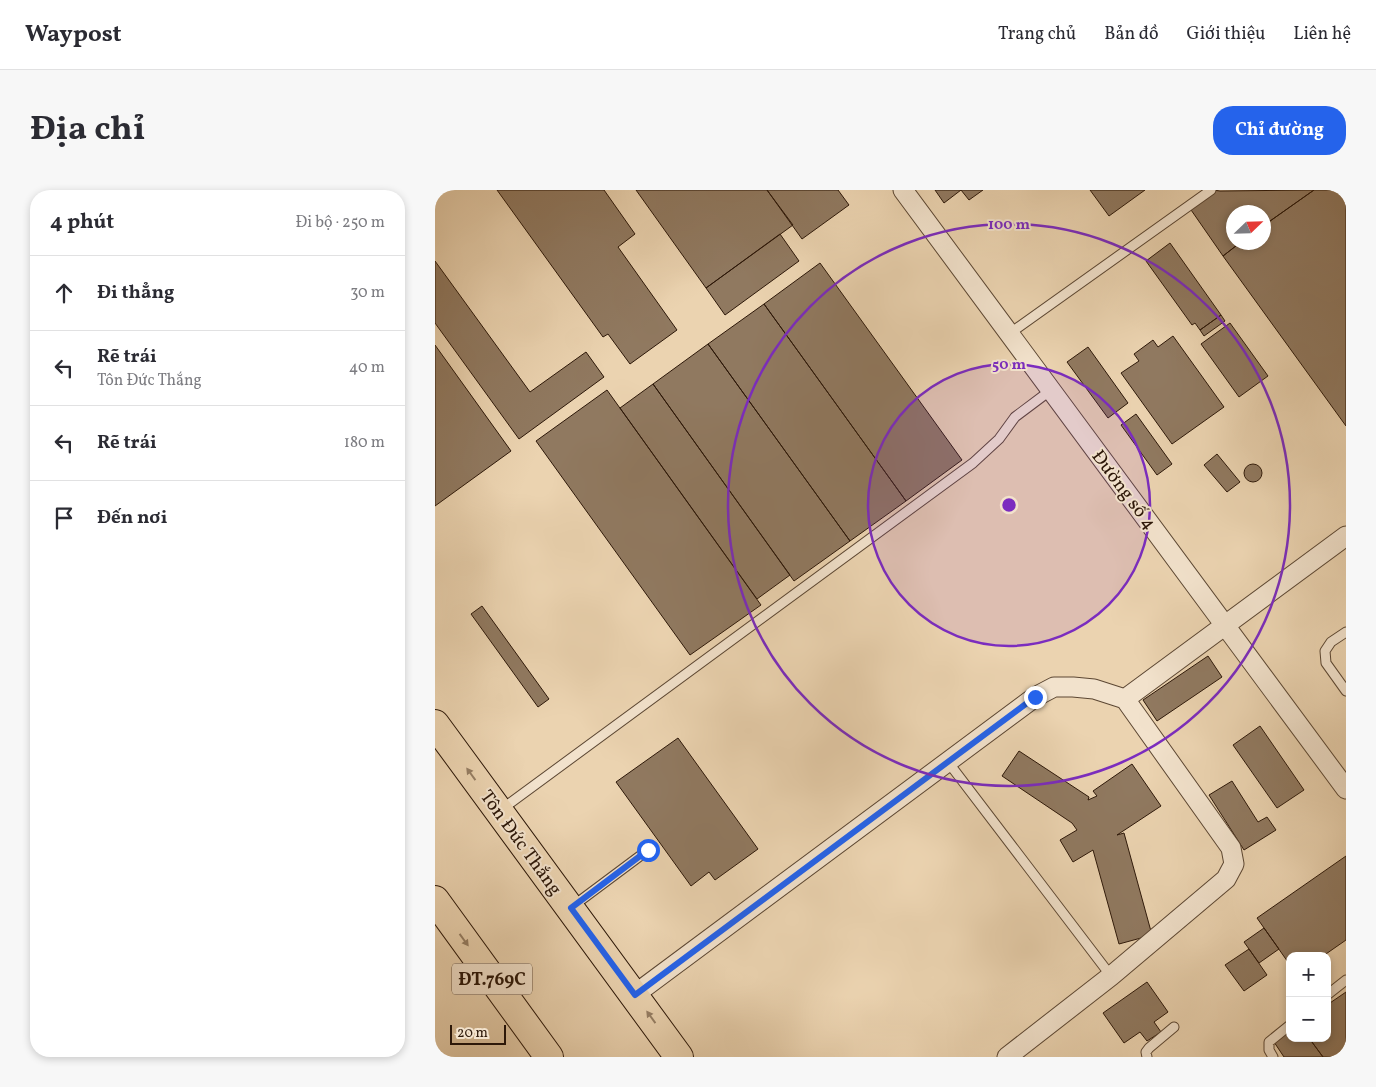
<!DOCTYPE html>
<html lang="vi">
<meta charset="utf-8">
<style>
body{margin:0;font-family:Vollkorn,serif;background:#f7f7f7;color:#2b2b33}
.controls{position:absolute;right:15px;bottom:15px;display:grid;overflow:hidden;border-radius:10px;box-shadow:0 2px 8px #0003}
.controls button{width:45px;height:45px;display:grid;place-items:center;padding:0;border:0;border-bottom:1px solid #e1e1e2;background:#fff;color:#2b2b33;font:25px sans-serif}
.compass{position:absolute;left:791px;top:15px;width:45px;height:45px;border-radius:50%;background:#fff;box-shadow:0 2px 8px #0003;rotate:67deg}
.scale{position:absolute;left:15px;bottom:12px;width:56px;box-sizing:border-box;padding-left:5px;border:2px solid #2d1809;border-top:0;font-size:14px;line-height:18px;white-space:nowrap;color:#2d1809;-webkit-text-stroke:4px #f2e2cc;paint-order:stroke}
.stop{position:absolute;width:15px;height:15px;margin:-11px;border:4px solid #2563eb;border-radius:50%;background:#fff}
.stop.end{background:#2563eb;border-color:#fff;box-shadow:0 1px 5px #0008}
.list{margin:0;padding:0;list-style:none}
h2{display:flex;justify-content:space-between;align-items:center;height:65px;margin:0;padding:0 20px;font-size:21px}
h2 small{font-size:16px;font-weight:400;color:#7c7c81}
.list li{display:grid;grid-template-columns:32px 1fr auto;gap:15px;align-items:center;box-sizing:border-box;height:75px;padding:0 20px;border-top:1px solid #e1e1e2}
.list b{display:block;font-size:19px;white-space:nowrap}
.list p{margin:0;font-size:16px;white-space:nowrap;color:#7c7c81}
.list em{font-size:16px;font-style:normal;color:#7c7c81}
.icon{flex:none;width:28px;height:28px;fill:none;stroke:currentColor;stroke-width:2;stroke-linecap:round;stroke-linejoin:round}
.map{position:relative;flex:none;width:911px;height:867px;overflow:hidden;border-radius:20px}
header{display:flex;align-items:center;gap:30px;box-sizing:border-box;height:70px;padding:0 25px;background:#fff;border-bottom:1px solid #e1e1e2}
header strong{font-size:24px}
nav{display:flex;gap:28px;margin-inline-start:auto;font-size:18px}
.intro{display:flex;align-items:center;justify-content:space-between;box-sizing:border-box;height:120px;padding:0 30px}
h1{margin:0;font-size:35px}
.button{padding:12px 22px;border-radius:20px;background:#2563eb;color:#fff;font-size:18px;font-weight:700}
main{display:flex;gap:30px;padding:0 30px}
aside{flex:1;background:#fff;border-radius:20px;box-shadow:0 2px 8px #0003}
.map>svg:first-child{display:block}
</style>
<header>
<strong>Waypost</strong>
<nav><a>Trang chủ</a><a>Bản đồ</a><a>Giới thiệu</a><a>Liên hệ</a></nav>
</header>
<div class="intro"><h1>Địa chỉ</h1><a class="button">Chỉ đường</a></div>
<main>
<aside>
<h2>4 phút<small>Đi bộ · 250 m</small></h2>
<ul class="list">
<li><svg class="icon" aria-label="ahead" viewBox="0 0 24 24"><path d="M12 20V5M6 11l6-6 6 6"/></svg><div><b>Đi thẳng</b></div><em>30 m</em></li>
<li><svg class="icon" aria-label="left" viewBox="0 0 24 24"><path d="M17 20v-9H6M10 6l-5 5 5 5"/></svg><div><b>Rẽ trái</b><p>Tôn Đức Thắng</p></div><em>40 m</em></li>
<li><svg class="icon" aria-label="left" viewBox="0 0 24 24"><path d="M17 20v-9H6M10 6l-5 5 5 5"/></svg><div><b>Rẽ trái</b></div><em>180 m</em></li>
<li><svg class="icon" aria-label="arrive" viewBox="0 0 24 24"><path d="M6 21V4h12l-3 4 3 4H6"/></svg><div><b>Đến nơi</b></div></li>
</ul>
</aside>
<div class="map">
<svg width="911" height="867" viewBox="0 0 911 867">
<rect width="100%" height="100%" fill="#ebd3b0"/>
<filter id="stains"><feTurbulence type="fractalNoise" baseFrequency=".004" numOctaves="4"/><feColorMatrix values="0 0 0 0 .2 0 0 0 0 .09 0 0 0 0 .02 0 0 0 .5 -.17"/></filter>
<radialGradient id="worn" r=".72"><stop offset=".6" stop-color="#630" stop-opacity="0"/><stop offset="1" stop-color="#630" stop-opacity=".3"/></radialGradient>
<!-- building -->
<path fill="#907960" stroke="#2d1809" d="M62,0H169L200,44L183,57L242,140L195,174L173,144L168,147Z
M201,0H332L358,35L271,98Z
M332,0H403L414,15L367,49Z
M500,0H526L509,13Z
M526,0H548L534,10Z
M655,0H710L674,26Z
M778,0L785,1L879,0L828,36V22H798V52H806L788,66L754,17Z
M879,0H911V236L788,66L806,52H828V36Z
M345,44L364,71L290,125L271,98Z
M735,53L786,125L765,140L760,133L757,135L711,71Z
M0,71L95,202L151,162L169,187L84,249L0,133Z
M385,73L527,270L471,311L329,114Z
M329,114L471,311L415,351L273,154Z
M786,125L790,131L769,146L765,140Z
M795,133L833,186L804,207L766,154Z
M738,146L789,217L737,254L686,183L704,171L699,164L718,150L723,157Z
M273,154L415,351L359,391L218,194Z
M0,155L76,261L0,316Z
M653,157L693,213L673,228L632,172Z
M218,194L355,385L322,409L185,218Z
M172,200L326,415L255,465L101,251Z
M701,224L737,274L722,285L686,235Z
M782,264L805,292L792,302L769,275Z
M809 283a9 9 0 1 1 18 0a9 9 0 1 1-18 0Z
M47,416L114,509L103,517L36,424Z
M773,466L787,487L722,531L708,510Z
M825,536L869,600L842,618L798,555Z
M243,548L323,659L280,690L274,682L256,696L181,592Z
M584,561L654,607L653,610L662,606L658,601L697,574L726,616L682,645L689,643L717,745L684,754L658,660L638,672L625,650L642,640L637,633L567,586Z
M797,591L823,632L832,627L841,640L809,660L774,605Z
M911,666V750L888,766H855V775L822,728Z
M829,738L844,759L824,773L809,752Z
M814,759L832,785L809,801L790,775Z
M712,792L733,822L719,832L726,842L712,851L705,842L689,853L668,823Z
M911,802V867H888L874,848H892V815Z
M855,841V848H874L888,867H849L839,852Z"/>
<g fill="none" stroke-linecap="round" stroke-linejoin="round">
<!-- lane casing -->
<g stroke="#5c4733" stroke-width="11">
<path id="lane" d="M574,144L776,0
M911,442L896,452L890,461L891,473L911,501
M513,572L676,786
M67,619L538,273L564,249L580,227L616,200
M138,716L213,660
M892,805L911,790
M0,866V867
M712,867L711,862L714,858L739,837
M838,867L834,860V852L855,835"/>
</g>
<!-- street casing -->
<g stroke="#5c4733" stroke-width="21">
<path id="street" d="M468,0L911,599
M690,509L911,346
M199,805L600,507L619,497H638L659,499L690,509L796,658L799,674L791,689L676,786L572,867"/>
</g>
<!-- primary casing -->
<g stroke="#2d1809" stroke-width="30">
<path id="primary" d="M0,534L244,867
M0,710L114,867"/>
</g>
<!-- lane -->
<use href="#lane" stroke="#f2e2cc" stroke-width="9"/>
<!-- street -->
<use href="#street" stroke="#f2e2cc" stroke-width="19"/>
<!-- primary -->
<use href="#primary" stroke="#ebd3b0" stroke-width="28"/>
</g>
<!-- one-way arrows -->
<defs><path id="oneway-solid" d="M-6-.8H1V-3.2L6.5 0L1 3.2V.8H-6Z" transform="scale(1.25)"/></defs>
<g fill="#967f65">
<use href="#oneway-solid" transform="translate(36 584) rotate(-126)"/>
<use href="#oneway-solid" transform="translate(29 750) rotate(54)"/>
<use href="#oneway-solid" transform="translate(216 827) rotate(-126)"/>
</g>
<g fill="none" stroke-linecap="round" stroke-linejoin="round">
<!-- route -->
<path stroke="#2563eb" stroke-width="6" d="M213,660L136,718L200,805L600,507"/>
</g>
<!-- distance rings -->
<circle cx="574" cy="315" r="141" fill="#7b2cbf" fill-opacity=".12"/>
<g fill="none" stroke="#7b2cbf" stroke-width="2.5">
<circle cx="574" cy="315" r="141"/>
<circle cx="574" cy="315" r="281"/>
</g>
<g text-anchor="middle" stroke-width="4" stroke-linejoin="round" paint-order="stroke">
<!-- shield labels -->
<rect fill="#f2e2cc" stroke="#685544" stroke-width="1" x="17" y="773.5" width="80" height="31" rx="4"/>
<g font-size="18" font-weight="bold" fill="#2d1809">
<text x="57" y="795">ĐT.769C</text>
</g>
<!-- street labels -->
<g font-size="19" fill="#2d1809" stroke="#f2e2cc">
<text transform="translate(690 299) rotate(53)" y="7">Đường số 4</text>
<text transform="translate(87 652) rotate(54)" y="7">Tôn Đức Thắng</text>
</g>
</g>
<circle cx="574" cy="315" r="8" fill="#7b2cbf" stroke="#f2e2cc" stroke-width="2.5"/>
<g font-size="15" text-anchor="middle" font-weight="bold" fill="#7b2cbf" stroke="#f2e2cc" stroke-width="4" stroke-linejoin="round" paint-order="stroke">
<text x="574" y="39">100 m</text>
<text x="574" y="179">50 m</text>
</g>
<rect width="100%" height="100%" filter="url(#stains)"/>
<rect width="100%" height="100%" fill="url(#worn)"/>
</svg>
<div class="controls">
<button>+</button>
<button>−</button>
</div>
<svg class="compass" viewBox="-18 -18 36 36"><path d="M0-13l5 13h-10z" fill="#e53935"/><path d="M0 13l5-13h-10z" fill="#7c7c81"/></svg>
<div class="scale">20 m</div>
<div class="stop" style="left:213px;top:660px"></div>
<div class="stop end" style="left:600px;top:507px"></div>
</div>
</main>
